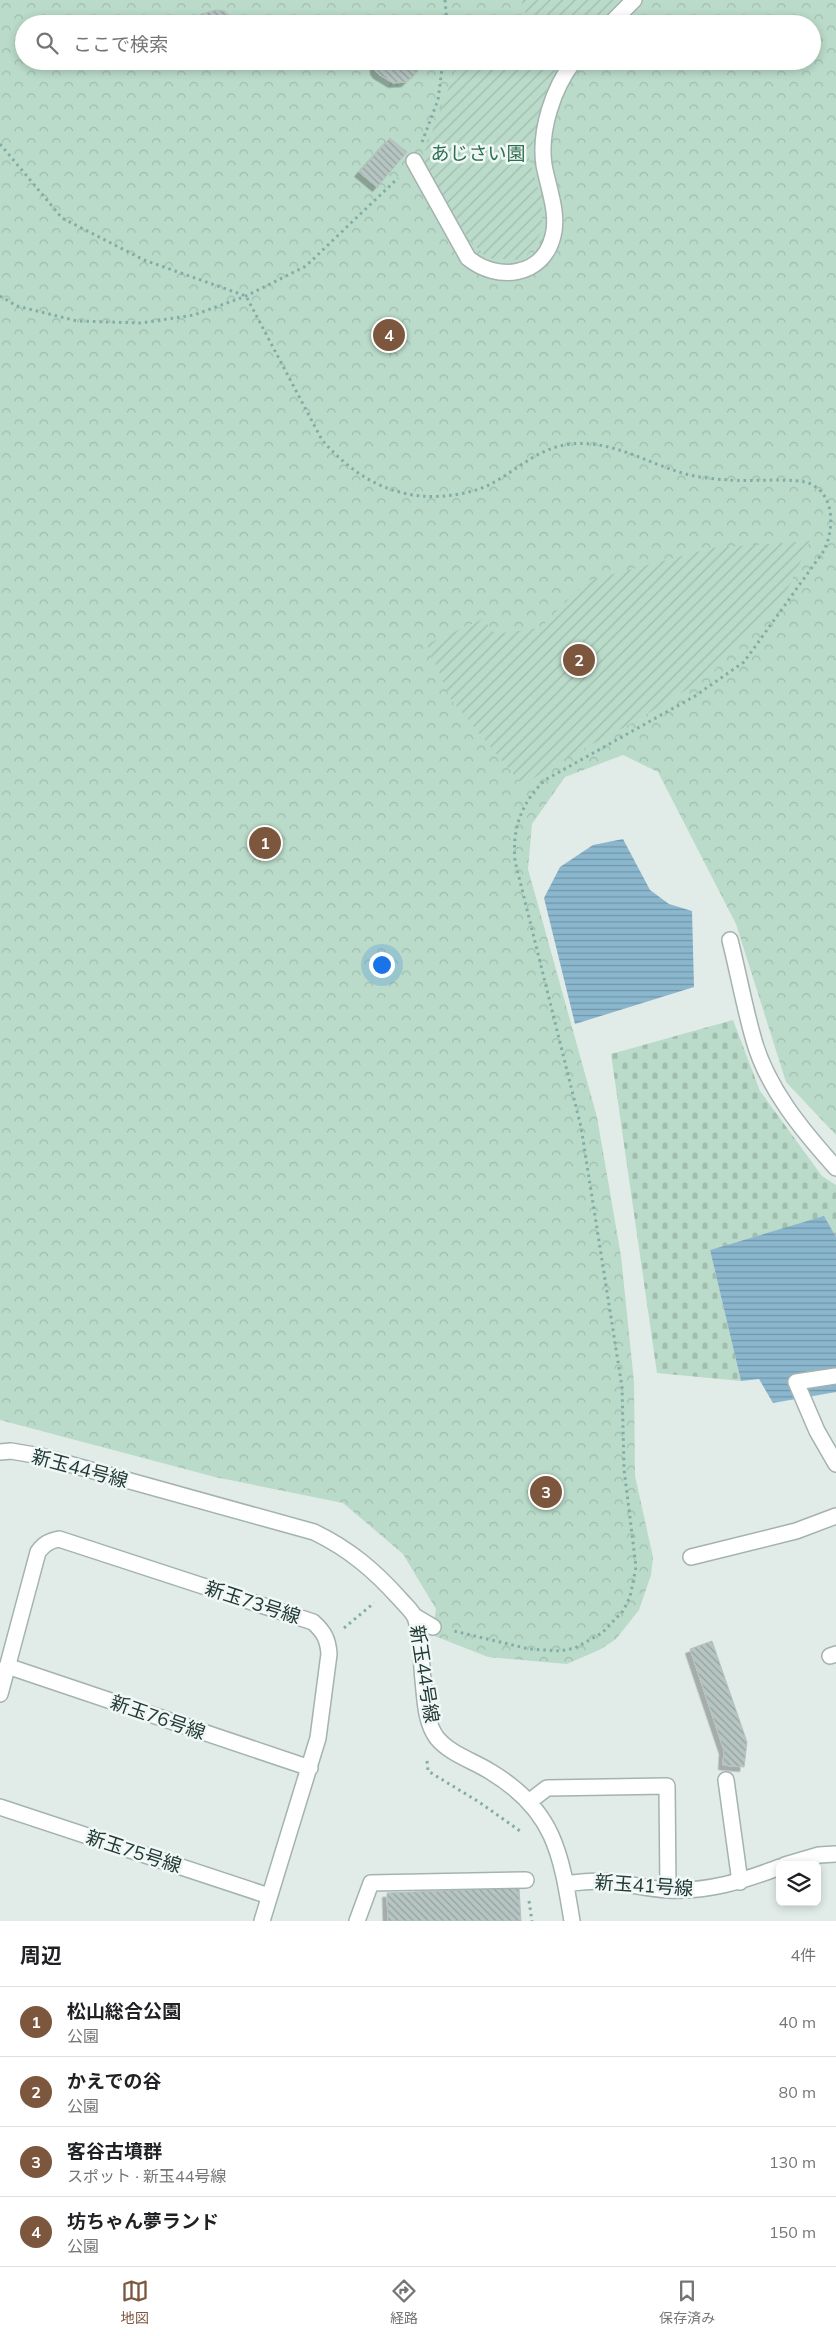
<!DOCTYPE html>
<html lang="ja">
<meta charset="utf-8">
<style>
body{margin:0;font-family:Mulish,"Noto Sans JP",sans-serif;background:#f2f2f2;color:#202124}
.controls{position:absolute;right:15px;bottom:15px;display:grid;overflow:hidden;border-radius:8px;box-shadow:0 2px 8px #0003}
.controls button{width:45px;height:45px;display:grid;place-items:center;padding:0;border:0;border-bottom:1px solid #e0e0e0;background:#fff;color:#202124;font:25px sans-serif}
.you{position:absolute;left:381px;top:964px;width:18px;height:18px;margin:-12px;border:4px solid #fff;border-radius:50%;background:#1a73e8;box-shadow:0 0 0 8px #1a73e833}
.badge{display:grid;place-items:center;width:32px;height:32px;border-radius:50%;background:#7c573e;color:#fff;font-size:16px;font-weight:700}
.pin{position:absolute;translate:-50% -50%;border:2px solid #fff;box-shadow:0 1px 5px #0006}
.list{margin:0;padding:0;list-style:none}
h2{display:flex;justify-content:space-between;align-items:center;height:65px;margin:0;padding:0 20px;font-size:21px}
h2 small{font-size:16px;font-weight:400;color:#757577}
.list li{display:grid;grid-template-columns:32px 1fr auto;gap:15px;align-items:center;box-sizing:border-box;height:70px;padding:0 20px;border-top:1px solid #e0e0e0}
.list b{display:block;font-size:19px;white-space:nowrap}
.list p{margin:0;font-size:16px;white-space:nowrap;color:#757577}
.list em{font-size:16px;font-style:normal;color:#757577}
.icon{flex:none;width:28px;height:28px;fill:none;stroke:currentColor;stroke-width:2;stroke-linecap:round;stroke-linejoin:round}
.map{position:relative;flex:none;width:836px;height:1921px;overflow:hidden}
.search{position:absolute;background:#fff;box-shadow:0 2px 8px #0003;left:15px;right:15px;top:15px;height:55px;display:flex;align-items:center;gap:12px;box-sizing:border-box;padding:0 18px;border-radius:28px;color:#757577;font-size:19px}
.sheet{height:345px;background:#fff}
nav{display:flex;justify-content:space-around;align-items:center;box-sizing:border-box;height:70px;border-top:1px solid #e0e0e0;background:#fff;font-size:14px;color:#757577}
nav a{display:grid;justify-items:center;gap:2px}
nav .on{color:#7c573e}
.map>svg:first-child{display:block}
</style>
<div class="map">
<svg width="836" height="1921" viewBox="0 0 836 1921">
<defs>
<pattern id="forest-crowns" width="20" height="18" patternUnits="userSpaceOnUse" patternTransform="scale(1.25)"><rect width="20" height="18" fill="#badbc9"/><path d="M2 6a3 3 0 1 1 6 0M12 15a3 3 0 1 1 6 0" fill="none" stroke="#a0bdad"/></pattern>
<pattern id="cemetery-stones" width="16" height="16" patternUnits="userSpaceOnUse" patternTransform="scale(1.25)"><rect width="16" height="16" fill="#badbc9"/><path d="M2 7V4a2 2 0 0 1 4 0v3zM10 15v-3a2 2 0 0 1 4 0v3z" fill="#a0bdad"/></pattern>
<pattern id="garden-furrows" width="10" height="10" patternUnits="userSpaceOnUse" patternTransform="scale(1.25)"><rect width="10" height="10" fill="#badbc9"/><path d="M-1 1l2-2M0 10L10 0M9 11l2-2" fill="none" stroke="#a0bdad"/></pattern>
<pattern id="water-rules" width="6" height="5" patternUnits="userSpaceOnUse" patternTransform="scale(1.25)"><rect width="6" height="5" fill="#8bb7ce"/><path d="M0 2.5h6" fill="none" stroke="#7196a8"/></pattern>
<pattern id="building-back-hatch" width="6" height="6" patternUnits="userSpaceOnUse" patternTransform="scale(1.25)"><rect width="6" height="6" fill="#b6c5c2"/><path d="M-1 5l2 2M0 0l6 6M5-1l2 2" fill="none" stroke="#94a19f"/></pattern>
<filter id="shadow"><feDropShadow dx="-4.5" dy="4.5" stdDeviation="0" flood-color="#0004"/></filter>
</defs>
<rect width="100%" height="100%" fill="#e1ebe8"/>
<!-- forest -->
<path fill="url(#forest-crowns)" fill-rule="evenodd" d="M0,0H836V1135L786,1082L736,924L658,772L623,755L565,777L532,824L528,869L597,1117L621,1256L634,1382L635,1476L653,1557L651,1575L639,1610L616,1639L601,1649L567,1664L488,1657L432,1635L436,1609L403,1554L343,1503L215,1477L0,1420ZM24,24H812V61H24Z"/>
<!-- cemetery -->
<path fill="url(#cemetery-stones)" d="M733,1020L760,1091L822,1176L836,1185V1237L824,1217L710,1250L741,1381L657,1373L611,1054Z"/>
<!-- garden -->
<path fill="url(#garden-furrows)" d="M521,0H622L592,24H523L526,14Z
M483,61H562L555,74L540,113L529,159L542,201V231L524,260L487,258L468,238L422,159L457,65Z
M810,541L785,595L710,675L634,722L572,755L522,785L450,698L427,644L483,619L495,634L540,628L587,581L712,548Z"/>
<!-- water -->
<path fill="url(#water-rules)" d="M623,839L650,890L669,904L692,911L694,987L575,1024L544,898L560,867L593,845Z
M824,1216L836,1237V1392L773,1403L759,1379L741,1381L710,1250Z"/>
<!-- building -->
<path fill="url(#building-back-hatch)" stroke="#b3c4c0" filter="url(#shadow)" d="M216,10L225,11L238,24H195L201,14Z
M375,61H419V70L406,82L393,83L378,74L375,70Z
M390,138L407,152L377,187L359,172Z
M712,1641L747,1742L744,1767L723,1765L724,1750L690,1649Z
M519,1888L521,1921H388L387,1893Z"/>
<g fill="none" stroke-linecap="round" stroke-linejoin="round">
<!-- minor casing -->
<g stroke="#a4b3b0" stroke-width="18">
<path id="minor" d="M610,24L634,0
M414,161L468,258C497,282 543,277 553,236C559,214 548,187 544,165C539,131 553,88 574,61
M730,940C738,972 744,1005 753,1037C766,1087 802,1130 836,1168
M836,1376L796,1382L817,1431L836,1464
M0,1452L11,1451L40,1456L314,1532C349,1549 374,1570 400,1599C405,1605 414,1612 416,1620C421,1639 421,1660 423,1680C425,1698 425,1722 437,1738C450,1754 474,1761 491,1772C554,1810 561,1853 572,1921
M691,1557L796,1531L836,1516
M416,1617L433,1627
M830,1656L836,1654
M7,1666L310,1768
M0,1694L38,1552C44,1544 49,1541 59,1539L313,1622C324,1632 328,1639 329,1654L318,1738L262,1921
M726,1780L740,1882
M530,1801L547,1788L667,1786L668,1890
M0,1807L269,1896
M785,1865L819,1855L836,1854
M566,1884C578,1882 591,1881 604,1881C625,1883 647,1889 668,1890C708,1892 743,1881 780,1867
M357,1921L371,1883L526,1880"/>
</g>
<!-- path -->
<path stroke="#82ada7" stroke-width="3" stroke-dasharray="2.5 4" stroke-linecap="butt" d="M445,0L447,24
M422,142L438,100L443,61
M0,144L62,218L144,260L246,296L322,440C348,470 380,492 421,496C443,498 471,494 491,484C518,469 540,447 571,444C609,440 642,460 676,471C692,477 712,479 729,480C748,482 797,477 811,484C836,496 834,532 823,552L744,662L695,696L545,780C521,803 512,829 515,861L581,1127L622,1387L624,1469L636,1567L630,1597L623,1611L602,1633L575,1648L560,1651L529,1649L454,1631
M0,296L17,306L77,321L141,323L194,315L246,296L306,266L398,178
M344,1628L374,1603
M427,1761L428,1771L479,1802L523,1833
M529,1901L532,1921"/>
<!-- minor -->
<use href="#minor" stroke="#fff" stroke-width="15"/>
</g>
<g text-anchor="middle" stroke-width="5" stroke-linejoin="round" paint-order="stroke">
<!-- park labels -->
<g font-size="19" fill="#2e7053" stroke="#f1f7f5">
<text x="478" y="160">あじさい園</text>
</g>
<!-- street labels -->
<g font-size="19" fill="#223b38" stroke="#f1f7f5">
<text transform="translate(80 1468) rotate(15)" y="7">新玉44号線</text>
<text transform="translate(253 1602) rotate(18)" y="7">新玉73号線</text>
<text transform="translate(425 1674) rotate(81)" y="7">新玉44号線</text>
<text transform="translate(158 1717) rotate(19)" y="7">新玉76号線</text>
<text transform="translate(134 1851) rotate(18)" y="7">新玉75号線</text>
<text transform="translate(644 1885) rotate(4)" y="7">新玉41号線</text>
</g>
</g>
</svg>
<div class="controls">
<button><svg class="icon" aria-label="layers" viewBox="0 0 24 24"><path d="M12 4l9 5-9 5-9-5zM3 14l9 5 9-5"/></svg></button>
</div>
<div class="you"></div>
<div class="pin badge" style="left:265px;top:843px">1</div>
<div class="pin badge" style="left:579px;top:660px">2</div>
<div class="pin badge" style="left:546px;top:1492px">3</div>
<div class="pin badge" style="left:389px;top:335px">4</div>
<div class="search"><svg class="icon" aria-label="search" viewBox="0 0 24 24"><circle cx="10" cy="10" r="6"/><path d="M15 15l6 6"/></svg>ここで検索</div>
</div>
<section class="sheet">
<h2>周辺<small>4件</small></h2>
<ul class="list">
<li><span class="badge">1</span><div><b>松山総合公園</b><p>公園</p></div><em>40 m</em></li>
<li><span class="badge">2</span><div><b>かえでの谷</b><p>公園</p></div><em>80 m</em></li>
<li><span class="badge">3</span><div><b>客谷古墳群</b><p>スポット · 新玉44号線</p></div><em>130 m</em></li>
<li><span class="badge">4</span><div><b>坊ちゃん夢ランド</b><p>公園</p></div><em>150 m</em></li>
</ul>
</section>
<nav>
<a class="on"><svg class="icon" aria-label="map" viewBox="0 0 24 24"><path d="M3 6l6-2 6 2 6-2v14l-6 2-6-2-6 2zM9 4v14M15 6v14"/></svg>地図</a>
<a><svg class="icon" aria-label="directions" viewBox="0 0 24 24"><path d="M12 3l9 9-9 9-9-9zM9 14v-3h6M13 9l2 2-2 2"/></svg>経路</a>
<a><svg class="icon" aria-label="saved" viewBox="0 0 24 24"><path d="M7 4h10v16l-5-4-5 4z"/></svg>保存済み</a>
</nav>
